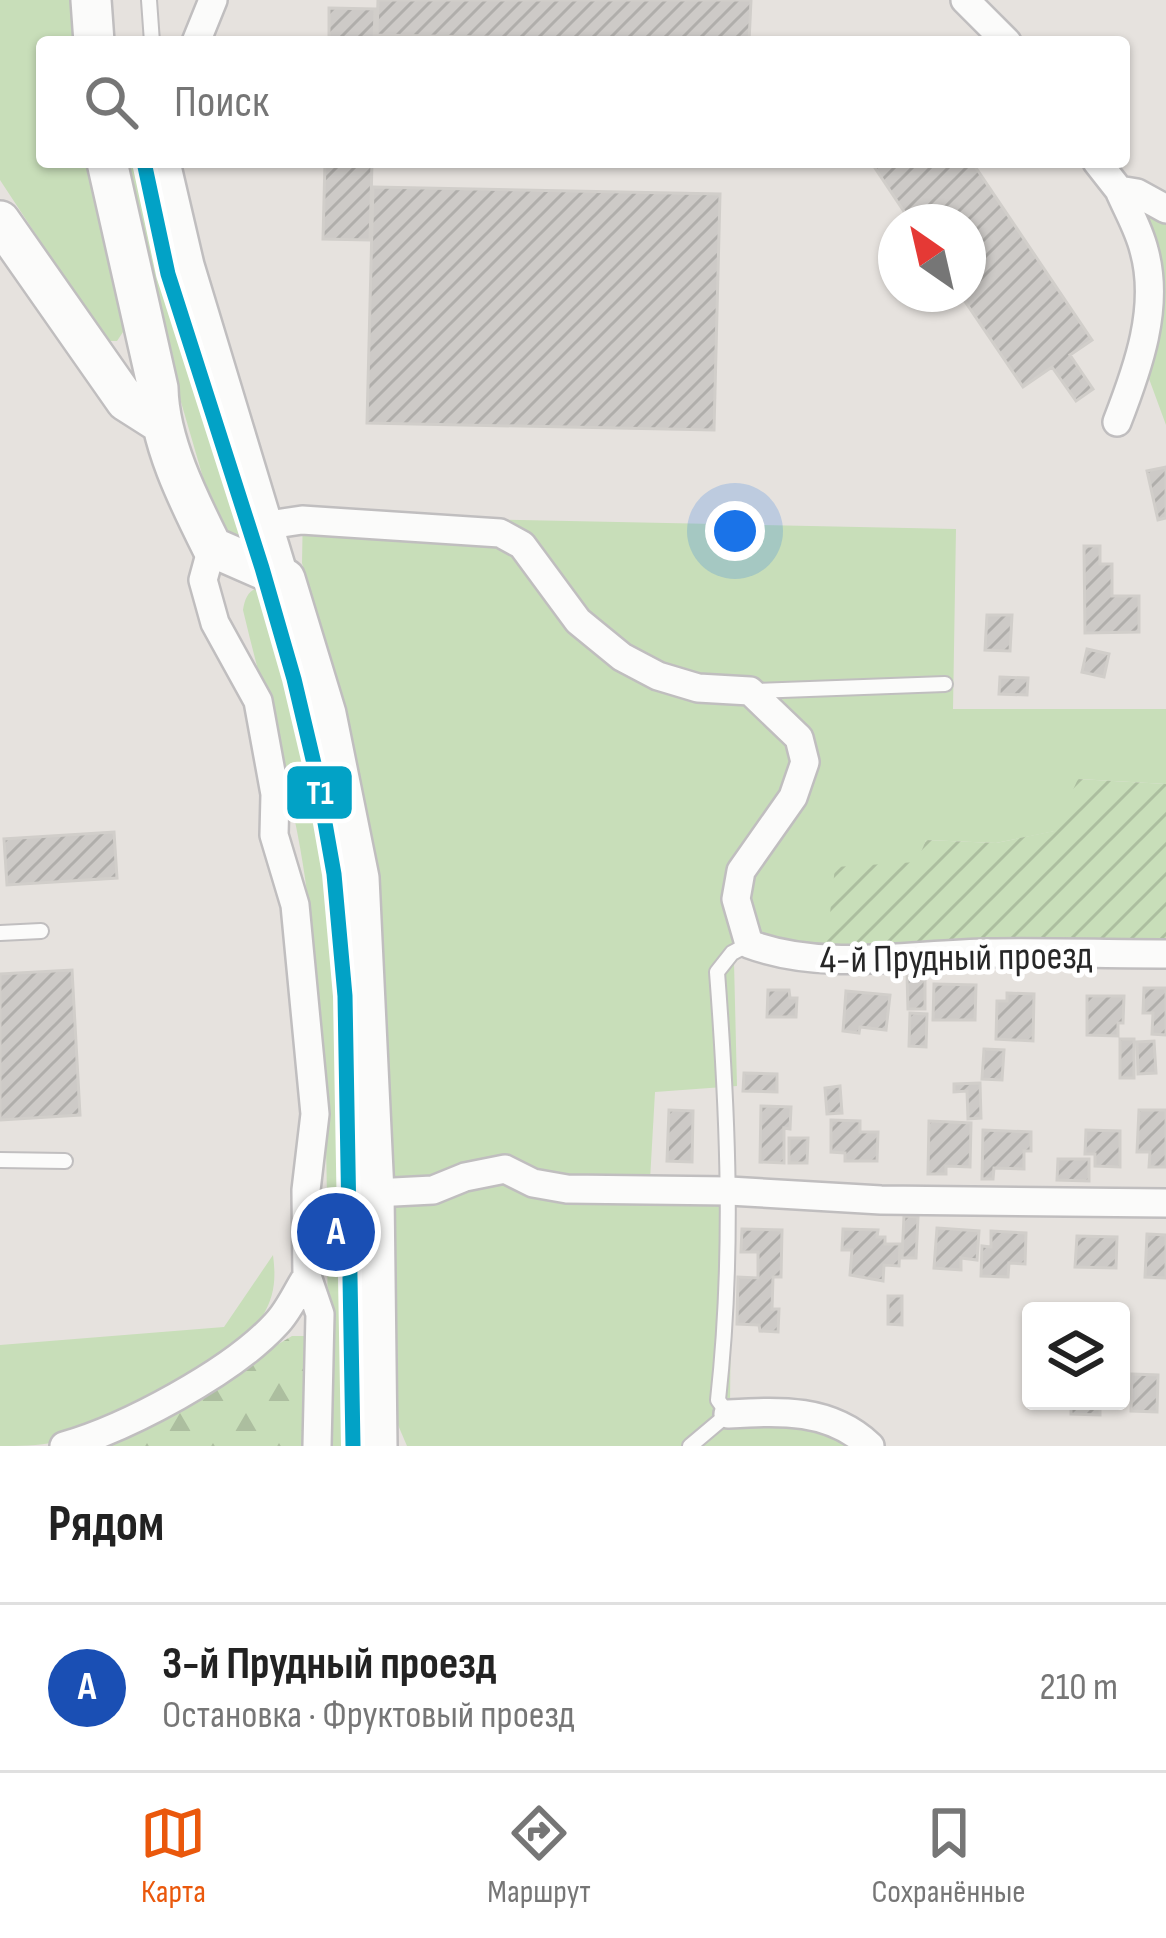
<!DOCTYPE html>
<html lang="ru">
<meta charset="utf-8">
<style>
body{margin:0;font-family:"Sofia Sans Condensed",sans-serif;background:#f2f2f2;color:#222}
.controls{position:absolute;right:36px;bottom:36px;display:grid;overflow:hidden;border-radius:12px;box-shadow:0 3px 9px #0004}
.controls button{width:108px;height:108px;display:grid;place-items:center;padding:0;border:0;border-bottom:3px solid #e0e0e0;background:#fff;color:#222;font:60px sans-serif}
.compass{position:absolute;left:878px;top:204px;width:108px;height:108px;border-radius:50%;background:#fff;box-shadow:0 3px 9px #0004;rotate:326deg}
.you{position:absolute;left:735px;top:531px;width:42px;height:42px;margin:-30px;border:9px solid #fff;border-radius:50%;background:#1a73e8;box-shadow:0 0 0 18px #1a73e833}
.badge{display:grid;place-items:center;width:78px;height:78px;border-radius:50%;background:#ea580c;color:#fff;font-size:39px;font-weight:700}
.pin{position:absolute;translate:-50% -50%;border:6px solid #fff;box-shadow:0 3px 12px #0006}
.list{margin:0;padding:0;list-style:none}
h2{display:flex;justify-content:space-between;align-items:center;height:156px;margin:0;padding:0 48px;font-size:51px}
h2 small{font-size:39px;font-weight:400;color:#767676}
.list li{display:grid;grid-template-columns:78px 1fr auto;gap:36px;align-items:center;box-sizing:border-box;height:168px;padding:0 48px;border-top:3px solid #e0e0e0}
.list b{display:block;font-size:45px;white-space:nowrap}
.list p{margin:0;font-size:39px;white-space:nowrap;color:#767676}
.list em{font-size:39px;font-style:normal;color:#767676}
.icon{flex:none;width:66px;height:66px;fill:none;stroke:currentColor;stroke-width:2;stroke-linecap:round;stroke-linejoin:round}
.map{position:relative;flex:none;width:1166px;height:1446px;overflow:hidden}
.search{position:absolute;background:#fff;box-shadow:0 3px 9px #0004;left:36px;right:36px;top:36px;height:132px;display:flex;align-items:center;gap:30px;box-sizing:border-box;padding:0 42px;border-radius:12px;color:#767676;font-size:45px}
.sheet{height:324px;background:#fff}
nav{display:flex;justify-content:space-around;align-items:center;box-sizing:border-box;height:168px;border-top:3px solid #e0e0e0;background:#fff;font-size:33px;color:#767676}
nav a{display:grid;justify-items:center;gap:6px}
nav .on{color:#ea580c}
.map>svg:first-child{display:block}
</style>
<div class="map">
<svg width="1166" height="1446" viewBox="0 0 1166 1446">
<defs>
<pattern id="forest-firs" width="22" height="20" patternUnits="userSpaceOnUse" patternTransform="scale(3)"><rect width="22" height="20" fill="#c8deb9"/><path d="M5 1l3.5 6h-7zM16 11l3.5 6h-7z" fill="#acbe9f"/></pattern>
<pattern id="garden-furrows" width="10" height="10" patternUnits="userSpaceOnUse" patternTransform="scale(3)"><rect width="10" height="10" fill="#c8deb9"/><path d="M-1 1l2-2M0 10L10 0M9 11l2-2" fill="none" stroke="#acbe9f"/></pattern>
<pattern id="building-hatch" width="6" height="6" patternUnits="userSpaceOnUse" patternTransform="scale(3)"><rect width="6" height="6" fill="#cdcac7"/><path d="M-1 1l2-2M0 6l6-6M5 7l2-2" fill="none" stroke="#b0aeab"/></pattern>
</defs>
<rect width="100%" height="100%" fill="#e6e2de"/>
<!-- grass -->
<path fill="#c8deb9" d="M0,0H76L80,42H42V162H95L127,326L117,341H107L100,332L0,180Z
M123,162H154L176,273L251,508L252,526L243,538H226L211,505L144,275Z
M1146,212L1166,215V425L1148,376Z
M303,508L376,517L956,529L953,709H1166V784L1079,779L1055,831L996,843L926,840L918,862L826,951L760,932L734,962L737,1086L655,1092L650,1180L732,1186L730,1406L783,1415L861,1446H407L392,1411L343,705L302,563Z
M263,586L276,592L287,625L343,877L355,997L363,1446H326C328,1258 332,1065 305,878C292,787 264,699 243,610C245,597 249,589 263,586Z
M273,1255C276,1278 275,1296 262,1317C240,1353 99,1431 56,1442C38,1446 19,1446 0,1446V1345L224,1327Z"/>
<!-- forest -->
<path fill="url(#forest-firs)" d="M292,1336H311L308,1446H107Z"/>
<!-- garden -->
<path fill="url(#garden-furrows)" d="M1078,779L1166,784V946L826,951L835,867L917,862L926,840L996,843L1054,831Z"/>
<!-- building -->
<path fill="url(#building-hatch)" stroke="#d1ceca" stroke-width="3" d="M378,0H751L749,42L377,35Z
M329,8L375,9L374,42H329Z
M325,162H372L370,240L323,239Z
M871,162H972L1092,340L1070,355L1093,389L1076,401L1052,367L1023,387L960,294H968V222H911Z
M373,187L720,194L714,430L367,423Z
M1166,467V518L1158,520L1147,471Z
M1084,546H1100V564H1112V596H1139V632L1085,633Z
M987,615H1012L1010,651L985,650Z
M1087,649L1109,654L1104,677L1082,672Z
M1000,677L1028,678L1027,695L999,694Z
M114,832L117,878L7,885L4,839Z
M72,970L80,1115L0,1120V974Z
M907,974H925V1009H908Z
M934,984L976,985L975,1020H933Z
M1144,988H1166V1035L1152,1034L1153,1013H1143Z
M768,990H789L790,998H797L796,1017H767Z
M846,991L890,995L886,1030L860,1027L859,1033L843,1031Z
M1007,993L1034,994L1033,1041L996,1039L997,1001H1007Z
M1087,996H1124L1123,1023H1118V1036L1087,1035Z
M910,1013L927,1014L926,1047L909,1046Z
M1120,1039H1134V1078H1120Z
M1154,1041L1156,1073L1138,1074L1137,1042Z
M984,1049L1004,1050L1002,1080L982,1079Z
M744,1073L777,1074V1092L743,1091Z
M980,1083L981,1118L968,1119L967,1091L954,1092V1084Z
M840,1086L842,1113L827,1114L825,1088Z
M761,1106L791,1107L790,1129L784,1128V1163L760,1162Z
M669,1110L693,1111L692,1162L667,1161Z
M1139,1110H1166V1167H1149L1150,1152H1137Z
M831,1120L860,1121V1132H878L877,1161H845V1153L831,1152Z
M929,1121L971,1123L970,1167L946,1166V1174H928Z
M983,1130L1031,1132V1151H1024V1169L994,1168L993,1179H982Z
M1086,1130L1120,1131V1167L1095,1166V1154H1085Z
M789,1138H808L807,1163H789Z
M1058,1159H1089V1181L1057,1180Z
M904,1216L918,1217L916,1258H902Z
M937,1228L979,1231L977,1260L961,1258V1270L934,1268Z
M742,1229L782,1230L781,1277H773L772,1309H779L778,1332L760,1331L759,1325L737,1324L738,1277L758,1278V1252H741Z
M843,1229L878,1230L877,1237H885V1244H900L899,1266L884,1265L883,1281L850,1275L852,1250H842Z
M991,1231L1026,1233L1025,1264L1009,1263L1008,1277L981,1276L982,1246L991,1247Z
M1147,1234L1166,1235V1278L1145,1277Z
M1077,1236L1117,1237L1116,1268L1075,1267Z
M888,1296H902V1325L888,1324Z
M1132,1374L1158,1375L1157,1412L1131,1411Z
M1062,1401H1100V1415L1071,1414V1407L1062,1406Z"/>
<g fill="none" stroke-linecap="round" stroke-linejoin="round">
<!-- lane casing -->
<g stroke="#c0bebf" stroke-width="18">
<path id="lane" d="M149,0L152,42
M755,691L945,684
M0,933L41,931
M0,1160L65,1161
M690,1446L728,1414L718,1400C734,1256 728,1116 717,972L732,953L749,944"/>
</g>
<!-- street casing -->
<g stroke="#c0bebf" stroke-width="32">
<path id="street" d="M965,0L1007,42
M196,42L213,0
M166,162L190,265L285,579
M1097,162L1119,190L1137,193L1166,209
M1117,422C1138,368 1160,307 1144,250C1139,229 1127,209 1119,190
M269,525L302,520L500,533L522,545L578,621L622,657L658,676L698,688L750,691L799,738L805,762L793,797L741,871L736,899L749,944C824,972 910,954 989,953C1048,952 1107,954 1166,954
M212,547L203,580L215,623L258,701L275,794L274,835L295,905L315,1114L306,1190L307,1276L320,1314L317,1446
M374,1193L433,1190L465,1177L505,1169L533,1183L567,1189L729,1191L881,1200L1166,1203
M728,1414C780,1411 830,1408 870,1446
M64,1446C127,1428 232,1372 276,1324C289,1311 297,1291 307,1276"/>
</g>
<!-- secondary casing -->
<g stroke="#c0bebf" stroke-width="44">
<path id="secondary" d="M91,0L94,42
M107,162L158,388C159,441 188,499 212,547L285,579L326,714L359,878L374,1193L377,1446
M0,221L126,401L159,422"/>
</g>
<!-- lane -->
<use href="#lane" stroke="#fbfbfa" stroke-width="14"/>
<!-- street -->
<use href="#street" stroke="#fbfbfa" stroke-width="27"/>
<!-- secondary -->
<use href="#secondary" stroke="#fbfbfa" stroke-width="39"/>
<!-- tram-1 casing -->
<g stroke="#fff" stroke-width="24">
<path id="tram-1" d="M144,162L168,274L262,568L294,679L316,772L334,874L345,996L353,1446"/>
</g>
<!-- tram-1 -->
<use href="#tram-1" stroke="#02a2c6" stroke-width="15"/>
</g>
<g text-anchor="middle" stroke-width="10" stroke-linejoin="round" paint-order="stroke">
<!-- street labels -->
<g font-size="39" fill="#272727" stroke="#fff">
<text transform="translate(956 956) rotate(-1)" y="14">4-й Прудный проезд</text>
</g>
</g>
<rect stroke="#fff" stroke-width="4.5" x="285" y="764" width="69" height="57" rx="12" fill="#02a2c6"/>
<g font-size="33" text-anchor="middle" font-weight="bold" fill="#fff">
<text x="320" y="804">T1</text>
</g>
</svg>
<div class="controls">
<button><svg class="icon" aria-label="layers" viewBox="0 0 24 24"><path d="M12 4l9 5-9 5-9-5zM3 14l9 5 9-5"/></svg></button>
</div>
<svg class="compass" viewBox="-18 -18 36 36"><path d="M0-13l5 13h-10z" fill="#e53935"/><path d="M0 13l5-13h-10z" fill="#767676"/></svg>
<div class="you"></div>
<div class="pin badge" style="left:336px;top:1232px;background:#1a4fb4">A</div>
<div class="search"><svg class="icon" aria-label="search" viewBox="0 0 24 24"><circle cx="10" cy="10" r="6"/><path d="M15 15l6 6"/></svg>Поиск</div>
</div>
<section class="sheet">
<h2>Рядом<small></small></h2>
<ul class="list">
<li><span class="badge" style="background:#1a4fb4">A</span><div><b>3-й Прудный проезд</b><p>Остановка · Фруктовый проезд</p></div><em>210 m</em></li>
</ul>
</section>
<nav>
<a class="on"><svg class="icon" aria-label="map" viewBox="0 0 24 24"><path d="M3 6l6-2 6 2 6-2v14l-6 2-6-2-6 2zM9 4v14M15 6v14"/></svg>Карта</a>
<a><svg class="icon" aria-label="directions" viewBox="0 0 24 24"><path d="M12 3l9 9-9 9-9-9zM9 14v-3h6M13 9l2 2-2 2"/></svg>Маршрут</a>
<a><svg class="icon" aria-label="saved" viewBox="0 0 24 24"><path d="M7 4h10v16l-5-4-5 4z"/></svg>Сохранённые</a>
</nav>
